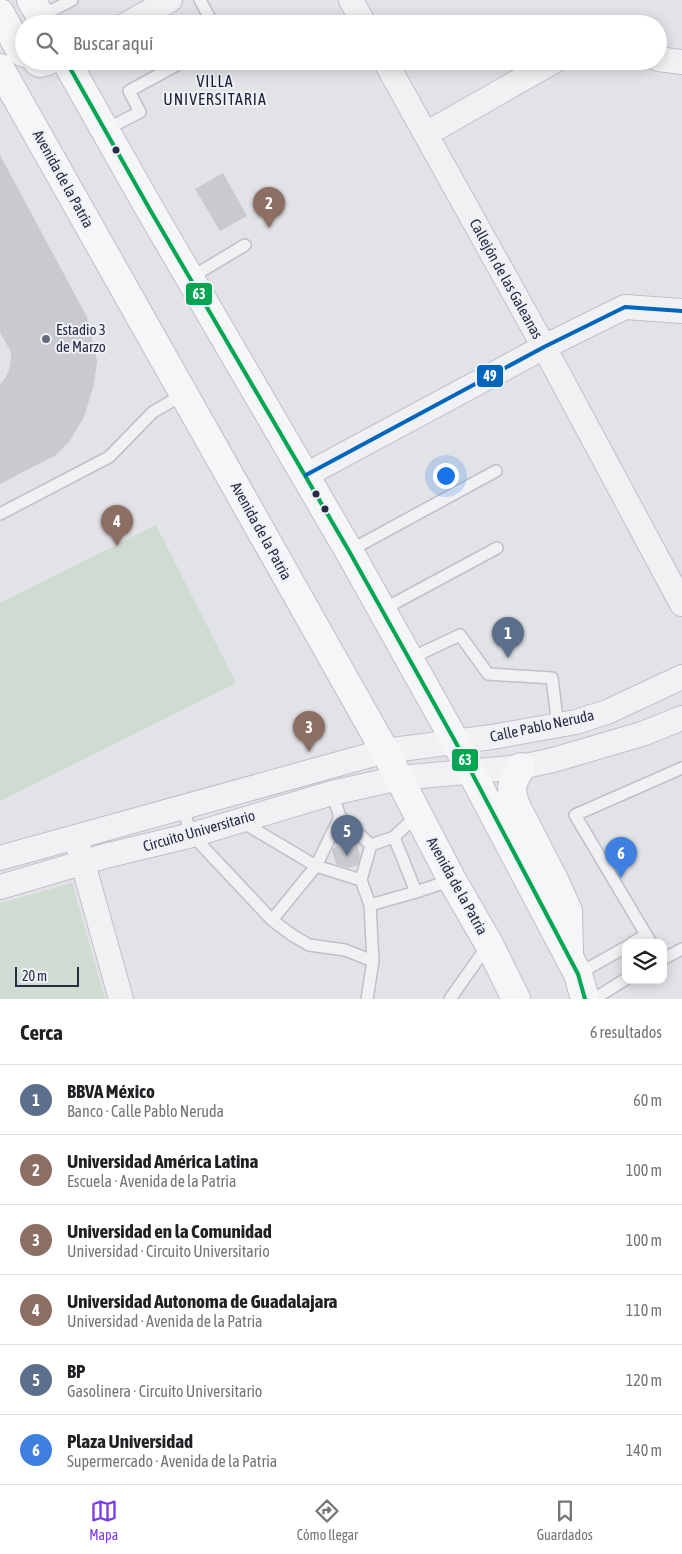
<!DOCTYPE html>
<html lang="es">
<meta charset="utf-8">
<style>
body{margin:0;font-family:"Asap Condensed",sans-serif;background:#f6f6f6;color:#202124}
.controls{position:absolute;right:15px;bottom:15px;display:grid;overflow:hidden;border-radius:10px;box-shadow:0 2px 12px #0003}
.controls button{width:45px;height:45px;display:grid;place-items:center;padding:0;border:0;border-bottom:1px solid #e0e0e0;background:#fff;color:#202124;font:25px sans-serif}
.scale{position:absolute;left:15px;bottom:12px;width:64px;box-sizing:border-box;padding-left:5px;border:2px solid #262c43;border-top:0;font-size:14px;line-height:18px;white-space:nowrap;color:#262c43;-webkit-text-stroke:4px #eff1f7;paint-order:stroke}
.you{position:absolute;left:445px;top:475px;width:18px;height:18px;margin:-12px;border:4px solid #fff;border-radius:50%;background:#1a73e8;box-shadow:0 0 0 8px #1a73e833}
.badge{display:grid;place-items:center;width:32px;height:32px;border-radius:50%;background:#7c3aed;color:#fff;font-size:16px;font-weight:700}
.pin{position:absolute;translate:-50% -41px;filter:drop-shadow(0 1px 2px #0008)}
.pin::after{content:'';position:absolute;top:26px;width:18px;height:15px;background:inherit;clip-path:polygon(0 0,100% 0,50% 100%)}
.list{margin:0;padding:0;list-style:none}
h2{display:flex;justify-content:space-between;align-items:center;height:65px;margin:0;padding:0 20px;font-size:21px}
h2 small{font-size:16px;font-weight:400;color:#757577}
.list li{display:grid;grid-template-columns:32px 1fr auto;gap:15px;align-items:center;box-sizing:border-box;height:70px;padding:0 20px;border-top:1px solid #e0e0e0}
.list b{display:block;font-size:19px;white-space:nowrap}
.list p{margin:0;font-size:16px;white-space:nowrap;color:#757577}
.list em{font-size:16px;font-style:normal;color:#757577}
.icon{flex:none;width:28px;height:28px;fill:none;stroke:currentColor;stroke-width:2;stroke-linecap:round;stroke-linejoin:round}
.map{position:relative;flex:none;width:682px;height:999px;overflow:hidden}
.search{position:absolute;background:#fff;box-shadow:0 2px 12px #0003;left:15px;right:15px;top:15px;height:55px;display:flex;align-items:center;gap:12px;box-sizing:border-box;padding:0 18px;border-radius:28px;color:#757577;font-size:19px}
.sheet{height:485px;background:#fff}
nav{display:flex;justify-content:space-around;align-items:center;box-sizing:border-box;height:70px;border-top:1px solid #e0e0e0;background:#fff;font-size:14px;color:#757577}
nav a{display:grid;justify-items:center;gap:2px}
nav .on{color:#7c3aed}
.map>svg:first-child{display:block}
</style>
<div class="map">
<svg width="682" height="999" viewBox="0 0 682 999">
<rect width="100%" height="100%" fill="#e2e3e7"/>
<!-- green -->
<path fill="#d0dbd1" d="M156,525L236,683L0,801V603Z
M72,883L105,999H0V903Z"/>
<!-- building -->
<path fill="#c9cacf" d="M0,155L87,317L97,361L94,384L84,417L69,442L56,455L0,484V384L6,377L10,367L11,359V352L0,332Z
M223,173L247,216L220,231L195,189Z
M355,840L360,855L358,865L348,868L336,864L332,851L333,848Z"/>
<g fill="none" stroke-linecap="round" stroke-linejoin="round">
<!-- lane casing -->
<g stroke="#bfc0c5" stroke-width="14">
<path id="lane" d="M200,0L213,24
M41,16L72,0
M105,130L140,112L129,91L184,61
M190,278L245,245
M0,514L109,457L153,412L184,394
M349,551L496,471
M382,610L497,548
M409,659L460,635L488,674L552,678L558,726
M182,808L192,835L272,920L292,935L309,945L345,950L373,961
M340,817L371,845
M242,822L316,866L361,880
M394,837L416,892
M370,905L361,880L371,845L394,837L417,815
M272,920L316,866L340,817L332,793
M632,943L646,935
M651,943L575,815L682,768
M663,959L682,949
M578,974L626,947
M367,999L373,961L370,905L416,892L452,880
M450,999L488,945
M594,999L626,979"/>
</g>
<!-- street casing -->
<g stroke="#bfc0c5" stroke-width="26">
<path id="street" d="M351,0L364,24
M127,24L170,0
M658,59L682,62
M385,61L544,347L682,604
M426,134L554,61
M306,475L544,347L625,307L682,311
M79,849L121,999
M0,858L385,751L492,737L576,722L607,712L682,677
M0,887L105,856L192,835L332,793L399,778L521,767L553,760L642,734L682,718"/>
</g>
<!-- primary casing -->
<g stroke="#bdc0c5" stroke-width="30">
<path id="primary" d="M31,0L45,24
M0,13L20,50L24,53
M37,61L40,63L47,61
M66,61L149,208L349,551L455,741L578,974L585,999
M0,68L385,751L452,880L489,944L516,999
M521,767C511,785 509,788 517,808L555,882L568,911L569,952"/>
</g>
<!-- lane -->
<use href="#lane" stroke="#f1f1f4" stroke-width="11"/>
<!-- street -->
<use href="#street" stroke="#f1f1f4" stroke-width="24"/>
<!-- primary -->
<use href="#primary" stroke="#f5f6f7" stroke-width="28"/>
<!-- bus-1 casing -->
<g stroke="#eff1f7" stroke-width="8">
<path id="bus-1" d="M66,61L149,208L349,551L455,741L578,974L585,999"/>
</g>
<!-- bus-2 casing -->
<g stroke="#eff1f7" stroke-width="8">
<path id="bus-2" d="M306,475L544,347L625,307L682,311"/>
</g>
<!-- bus-1 -->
<use href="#bus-1" stroke="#00a651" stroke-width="4"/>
<!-- bus-2 -->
<use href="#bus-2" stroke="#0065bd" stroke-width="4"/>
</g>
<!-- markers -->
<g fill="#262c43" stroke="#eff1f7" stroke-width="2">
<circle cx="116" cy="150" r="4.5"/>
<circle cx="316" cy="494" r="4.5"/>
<circle cx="325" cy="509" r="4.5"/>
</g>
<circle fill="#686c7c" stroke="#eff1f7" stroke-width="2" cx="46" cy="339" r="5"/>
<g text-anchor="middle" stroke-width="4" stroke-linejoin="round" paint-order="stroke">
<!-- street labels -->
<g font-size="15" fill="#262c43" stroke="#eff1f7">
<text transform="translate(63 179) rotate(61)" y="5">Avenida de la Patria</text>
<text transform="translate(506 279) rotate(61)" y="5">Callejón de las Galeanas</text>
<text transform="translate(261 531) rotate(61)" y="5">Avenida de la Patria</text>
<text transform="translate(542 726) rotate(-12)" y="5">Calle Pablo Neruda</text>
<text transform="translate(199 831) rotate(-16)" y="5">Circuito Universitario</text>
<text transform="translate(457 886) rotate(61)" y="5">Avenida de la Patria</text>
</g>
<!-- poi labels -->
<g font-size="15" fill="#262c43" stroke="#eff1f7" text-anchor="start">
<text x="56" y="335">Estadio 3<tspan x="56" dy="17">de Marzo</tspan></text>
</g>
<!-- neighbourhood labels -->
<g font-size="16" letter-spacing="1" fill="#181d34" stroke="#eff1f7">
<text x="215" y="87">VILLA<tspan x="215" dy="18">UNIVERSITARIA</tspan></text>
</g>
</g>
<g stroke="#eff1f7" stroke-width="2">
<rect x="185" y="282" width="28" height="24" rx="5" fill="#00a651"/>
<rect x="476" y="364" width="28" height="24" rx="5" fill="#0065bd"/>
<rect x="451" y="748" width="28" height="24" rx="5" fill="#00a651"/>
</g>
<g font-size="14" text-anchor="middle" font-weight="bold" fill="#fff">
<text x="199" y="299">63</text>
<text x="490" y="381">49</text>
<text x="465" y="765">63</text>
</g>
</svg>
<div class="controls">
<button><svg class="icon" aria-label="layers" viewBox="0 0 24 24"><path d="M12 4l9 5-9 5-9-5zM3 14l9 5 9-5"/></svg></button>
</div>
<div class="scale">20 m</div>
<div class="you"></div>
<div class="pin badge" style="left:508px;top:658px;background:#5c6f8a">1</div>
<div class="pin badge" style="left:269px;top:228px;background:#8d6e63">2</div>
<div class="pin badge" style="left:309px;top:752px;background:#8d6e63">3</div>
<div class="pin badge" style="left:117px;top:546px;background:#8d6e63">4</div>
<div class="pin badge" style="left:347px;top:856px;background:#5c6f8a">5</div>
<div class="pin badge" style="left:621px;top:878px;background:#3f7fe0">6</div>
<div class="search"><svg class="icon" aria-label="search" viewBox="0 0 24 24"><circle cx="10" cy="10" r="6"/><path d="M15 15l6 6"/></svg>Buscar aquí</div>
</div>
<section class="sheet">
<h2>Cerca<small>6 resultados</small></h2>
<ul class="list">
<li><span class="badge" style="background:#5c6f8a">1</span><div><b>BBVA México</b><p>Banco · Calle Pablo Neruda</p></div><em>60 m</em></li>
<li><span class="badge" style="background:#8d6e63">2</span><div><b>Universidad América Latina</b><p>Escuela · Avenida de la Patria</p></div><em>100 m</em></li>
<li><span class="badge" style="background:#8d6e63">3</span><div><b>Universidad en la Comunidad</b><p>Universidad · Circuito Universitario</p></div><em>100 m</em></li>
<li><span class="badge" style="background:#8d6e63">4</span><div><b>Universidad Autonoma de Guadalajara</b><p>Universidad · Avenida de la Patria</p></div><em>110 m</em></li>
<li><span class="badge" style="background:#5c6f8a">5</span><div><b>BP</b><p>Gasolinera · Circuito Universitario</p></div><em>120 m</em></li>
<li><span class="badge" style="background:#3f7fe0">6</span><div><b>Plaza Universidad</b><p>Supermercado · Avenida de la Patria</p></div><em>140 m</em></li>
</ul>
</section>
<nav>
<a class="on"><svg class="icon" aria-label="map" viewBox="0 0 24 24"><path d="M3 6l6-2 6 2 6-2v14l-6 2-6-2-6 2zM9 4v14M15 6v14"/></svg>Mapa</a>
<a><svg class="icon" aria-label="directions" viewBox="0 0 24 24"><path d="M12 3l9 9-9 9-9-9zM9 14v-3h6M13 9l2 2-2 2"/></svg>Cómo llegar</a>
<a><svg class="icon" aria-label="saved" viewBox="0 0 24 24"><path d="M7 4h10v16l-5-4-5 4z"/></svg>Guardados</a>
</nav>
